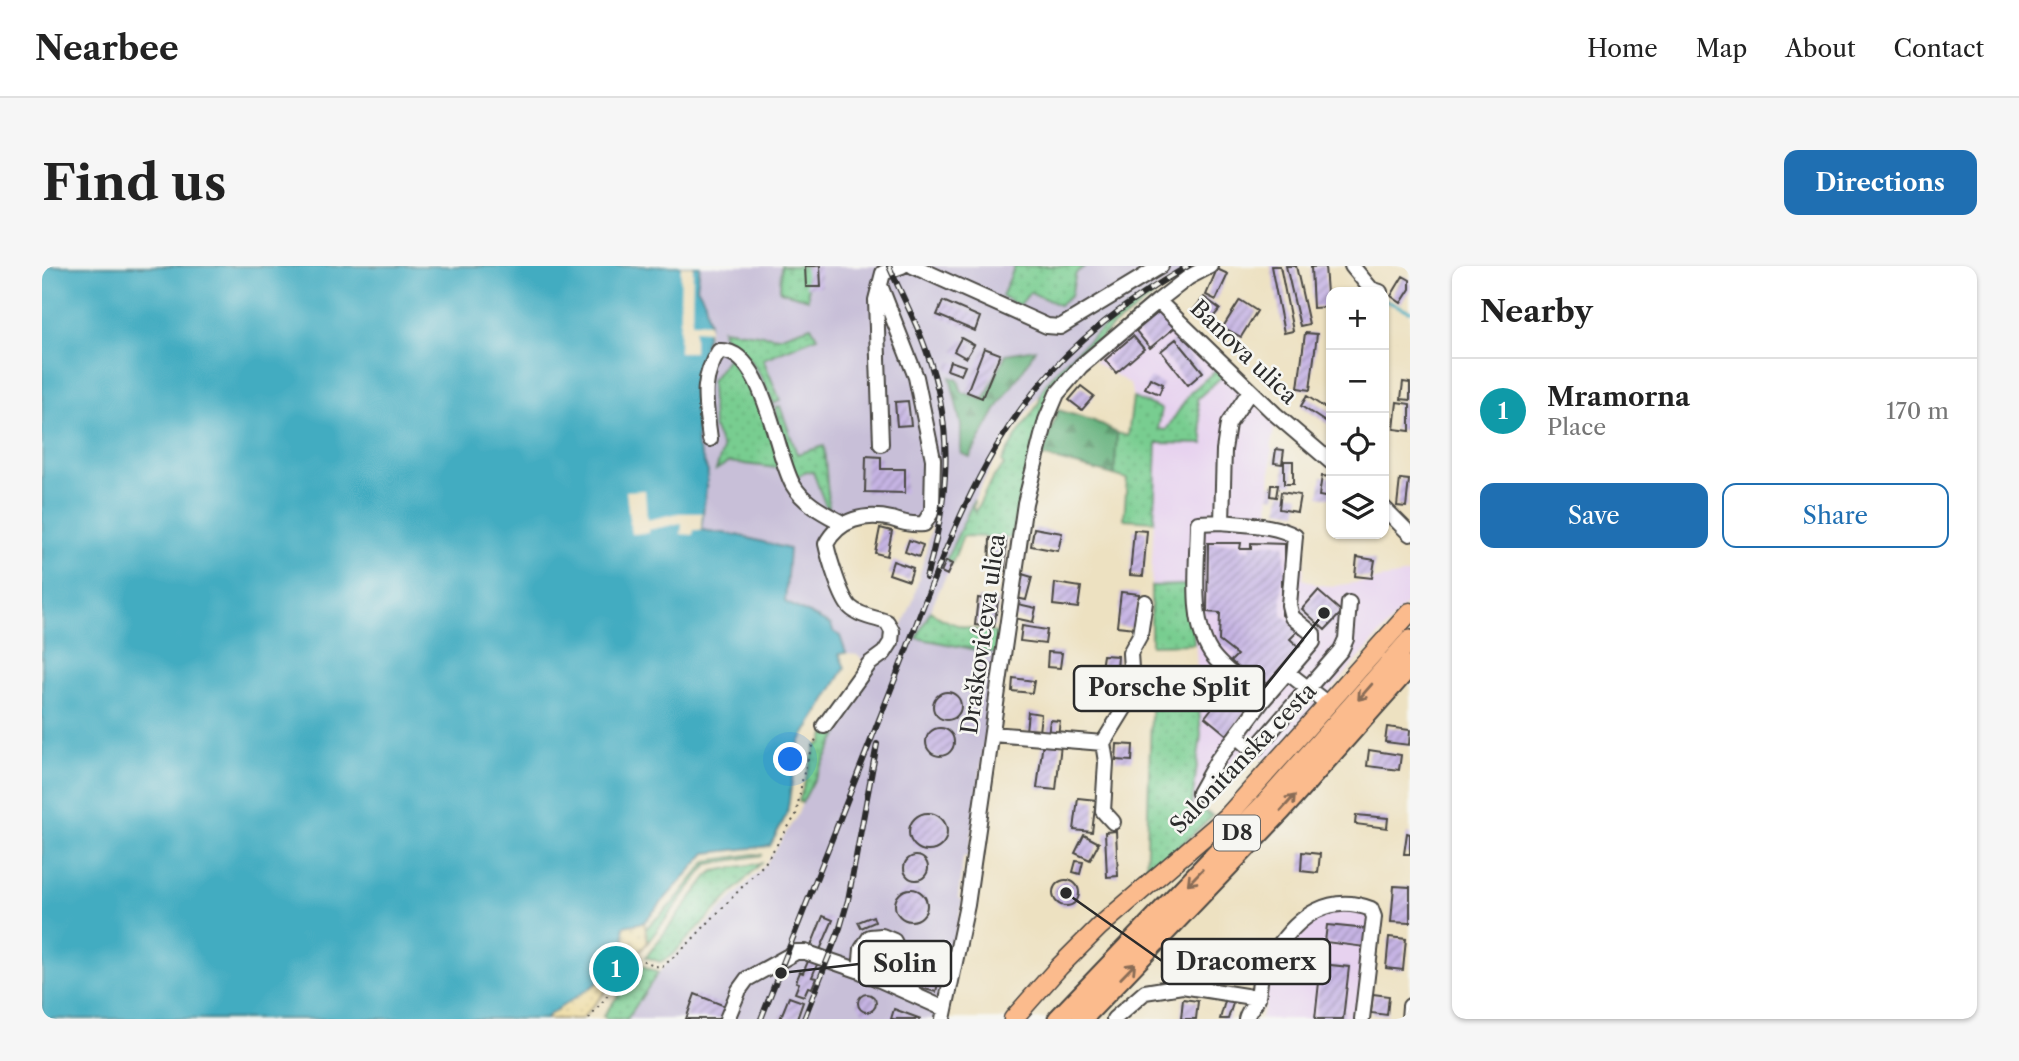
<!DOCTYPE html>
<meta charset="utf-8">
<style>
body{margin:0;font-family:"Libre Caslon Text",serif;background:#f6f6f6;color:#222}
.controls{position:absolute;right:21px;top:21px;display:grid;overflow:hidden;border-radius:14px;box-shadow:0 2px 5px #0004}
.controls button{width:63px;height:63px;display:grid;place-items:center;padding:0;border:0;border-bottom:2px solid #e0e0e0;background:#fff;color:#222;font:35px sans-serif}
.you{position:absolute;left:749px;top:494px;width:24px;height:24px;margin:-18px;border:5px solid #fff;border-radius:50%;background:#1a73e8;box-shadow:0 0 0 10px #1a73e833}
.badge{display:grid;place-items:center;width:46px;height:46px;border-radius:50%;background:#1f6fb2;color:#fff;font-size:23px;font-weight:700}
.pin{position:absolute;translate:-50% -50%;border:4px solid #fff;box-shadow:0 2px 7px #0006}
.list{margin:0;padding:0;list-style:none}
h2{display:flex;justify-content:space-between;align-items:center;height:91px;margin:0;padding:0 28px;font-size:30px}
h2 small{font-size:23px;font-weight:400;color:#767676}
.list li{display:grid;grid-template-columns:46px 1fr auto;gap:21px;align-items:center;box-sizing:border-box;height:105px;padding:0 28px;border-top:2px solid #e0e0e0}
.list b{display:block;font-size:26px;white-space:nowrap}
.list p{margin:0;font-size:23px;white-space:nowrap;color:#767676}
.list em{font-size:23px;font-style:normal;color:#767676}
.actions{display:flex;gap:14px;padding:21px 28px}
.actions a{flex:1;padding:16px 0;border:2px solid #1f6fb2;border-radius:14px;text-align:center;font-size:24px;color:#1f6fb2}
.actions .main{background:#1f6fb2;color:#fff}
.icon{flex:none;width:38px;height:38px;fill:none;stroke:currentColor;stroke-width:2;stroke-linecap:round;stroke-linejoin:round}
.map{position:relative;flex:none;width:1368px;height:753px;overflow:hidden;border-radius:14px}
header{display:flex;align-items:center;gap:42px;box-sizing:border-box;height:98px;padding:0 35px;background:#fff;border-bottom:2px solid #e0e0e0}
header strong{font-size:33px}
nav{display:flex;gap:38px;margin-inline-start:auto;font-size:24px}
.intro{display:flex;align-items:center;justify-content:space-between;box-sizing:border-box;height:168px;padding:0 42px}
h1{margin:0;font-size:49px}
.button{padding:18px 32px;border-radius:14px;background:#1f6fb2;color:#fff;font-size:24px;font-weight:700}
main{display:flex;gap:42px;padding:0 42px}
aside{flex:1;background:#fff;border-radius:14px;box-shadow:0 2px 5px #0004}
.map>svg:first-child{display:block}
</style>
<header>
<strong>Nearbee</strong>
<nav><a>Home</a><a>Map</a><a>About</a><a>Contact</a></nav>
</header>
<div class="intro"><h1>Find us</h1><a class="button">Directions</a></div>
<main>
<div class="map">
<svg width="1368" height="753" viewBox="0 0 1368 753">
<defs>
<pattern id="grass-dots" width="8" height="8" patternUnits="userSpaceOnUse" patternTransform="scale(1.75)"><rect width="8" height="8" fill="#78cd90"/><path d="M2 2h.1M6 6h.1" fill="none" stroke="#68b07c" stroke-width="1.8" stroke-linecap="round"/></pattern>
<pattern id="forest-firs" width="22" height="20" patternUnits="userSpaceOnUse" patternTransform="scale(1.75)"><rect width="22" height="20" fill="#62b07a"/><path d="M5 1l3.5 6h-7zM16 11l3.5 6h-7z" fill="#518f64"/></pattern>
<pattern id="sand-dots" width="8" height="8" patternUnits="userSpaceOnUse" patternTransform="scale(1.75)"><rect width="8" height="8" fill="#eeda9e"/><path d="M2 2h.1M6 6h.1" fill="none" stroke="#cb8" stroke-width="1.8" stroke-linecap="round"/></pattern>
<pattern id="building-hatch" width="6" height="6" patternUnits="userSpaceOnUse" patternTransform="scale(1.75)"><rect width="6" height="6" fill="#c6b4e4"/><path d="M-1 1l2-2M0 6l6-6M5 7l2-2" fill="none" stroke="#a193b9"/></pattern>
</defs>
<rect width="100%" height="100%" fill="#f6f6f2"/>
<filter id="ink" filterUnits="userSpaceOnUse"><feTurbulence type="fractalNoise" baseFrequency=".0143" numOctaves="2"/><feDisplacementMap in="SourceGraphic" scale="14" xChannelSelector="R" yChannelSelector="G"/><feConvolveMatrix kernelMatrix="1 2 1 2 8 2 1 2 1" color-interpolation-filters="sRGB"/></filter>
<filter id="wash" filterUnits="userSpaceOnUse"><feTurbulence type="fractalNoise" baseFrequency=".00686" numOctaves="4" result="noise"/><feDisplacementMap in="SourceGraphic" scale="28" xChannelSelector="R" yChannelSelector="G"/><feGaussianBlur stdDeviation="1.57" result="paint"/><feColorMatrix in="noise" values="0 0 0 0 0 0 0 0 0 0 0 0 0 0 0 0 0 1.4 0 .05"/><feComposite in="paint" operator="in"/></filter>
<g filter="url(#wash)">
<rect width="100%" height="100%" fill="#ede1c1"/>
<!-- built -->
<path fill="#e7d2ef" d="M1116,41L1178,100L1148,127L1124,164L1115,163L1120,143L1091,132L1088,118L1052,96Z
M1185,106L1233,158L1230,174L1227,246L1263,253L1261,313L1276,319L1293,320L1368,308V334L1229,493L1207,491L1148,554L1159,469L1150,320H1109L1115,176L1154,133Z
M1298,642L1325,645L1327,654L1316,753H1218L1223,739L1227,704L1252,670L1275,647Z"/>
<!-- industrial -->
<path fill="#c8bfd8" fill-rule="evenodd" d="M658,0H1158L1104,29L1076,50L1042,79L1009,113L959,182L936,226L904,293L910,297L875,372L955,388L927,590L921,591L916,632L921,634L896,753H585L616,707L724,598L755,550L760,537L830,403L815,389L796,387H804L798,370L791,365L789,359L743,336L668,323L626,129L660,246L666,206L655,179L654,121L667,65L663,35L655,21ZM820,247L856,250L890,261L871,335L858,365L806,346L777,274L797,249Z"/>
<!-- grass -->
<path fill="url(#grass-dots)" stroke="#527c5e" stroke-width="2" d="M739,0H765L766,33L738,25Z
M973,0H1043L1034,7L1029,30L1017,39L988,26L978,40L960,30Z
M1109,27L1112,30L1069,62L1046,86L999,151L981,217L970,272L921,270L910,297L904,294L932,234L931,242L933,246C943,230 947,212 962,200L960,195C970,175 982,159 995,140C999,135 997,130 1000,125C1012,100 1084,41 1109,27Z
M769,60L775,71L721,93L738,134L732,138C718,105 710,92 681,69L680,63L736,71Z
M688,89L710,111L742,203L687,196L674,204L681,183L671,161L669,115Z
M1178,100L1185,106L1155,133L1162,178L1115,177L1112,255L1082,253L1085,213L1072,209L1075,167L1086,170L1091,132L1120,143L1116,163L1124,164L1148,127Z
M738,140L755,188L782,180L787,242L784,241L771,206L764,205L753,213L733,142Z
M1142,319L1150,320L1152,378L1109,379V320Z
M888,345C907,360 933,364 957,367L955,388L875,372Z
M830,403L760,537L757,535L774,480L780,477L784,466Z
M1155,415L1159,469L1148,553L1158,543L1171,550L1104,611L1110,416Z
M712,588L721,589L666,598L606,676L603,663L631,637L665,595Z
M719,597L629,690L618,696L604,691L666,610L672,605Z
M599,699L616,707L585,753H565L561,750Z"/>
<!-- forest -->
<path fill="url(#forest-firs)" stroke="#466e52" stroke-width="2" d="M993,83L985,98L957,139L928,191L919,187V159L908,111L916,114L920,126L942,134L964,88Z
M1016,144L1052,155L1075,167L1072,209L1000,190Z"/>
<!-- sand -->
<path fill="url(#sand-dots)" stroke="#8c8264" stroke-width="2" d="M602,656L606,676L540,753H504V751L563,711L581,660Z"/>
<!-- water -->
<path fill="#42acc1" stroke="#366c76" stroke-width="2" d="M0,0H658L655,21L663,35L667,57L654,121L655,179L666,206L659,264L695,269L747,283L743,336L789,359L791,365L798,370L804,387L797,388L803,402L755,481L745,548L728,580L664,587L602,656L582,660L583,683L567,695L564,711L504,751V753H0Z"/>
<!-- pier -->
<path fill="#ede1c1" d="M639,0H651L650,56L667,57V65L652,64V86H637Z
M603,224L605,254L637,247H660L659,264H652L651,269L639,268L640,257L606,264V267L589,268L584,225Z"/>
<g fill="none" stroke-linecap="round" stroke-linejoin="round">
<!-- stream -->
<path stroke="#42acc1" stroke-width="3.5" d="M1342,34L1368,45"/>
</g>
<g id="blocks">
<!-- building -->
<path fill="url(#building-hatch)" d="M763,0H778L779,21H764Z
M1229,0H1238L1251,65L1242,67Z
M1244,0H1254L1267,58L1258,60Z
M1283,0L1286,41L1271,42L1269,1Z
M1175,3L1186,8L1174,34L1164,29Z
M1361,10L1368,14V23L1359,37L1349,30Z
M1162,31L1178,43L1168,55L1152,43Z
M1198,34L1215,45L1199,71L1181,61Z
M901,35L938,51L933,65L895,49Z
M1118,45L1132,62L1108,82L1094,65Z
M1263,67L1275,68L1268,124L1256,122Z
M1091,70L1102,83L1074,107L1063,94Z
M919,72L932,79L924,92L912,85Z
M1134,73L1161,106L1146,119L1119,85Z
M942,82L958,88L940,132L925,126Z
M908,95L923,100L919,109L905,104Z
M1108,112L1121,118L1117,128L1103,122Z
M1361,116L1368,117V134L1359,133Z
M1039,120L1052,130L1040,144L1027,134Z
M1265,130L1289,146L1288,159L1259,140Z
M866,135L869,159L855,160L853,136Z
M1355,136L1368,138V165L1352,163Z
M1234,183L1242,184L1240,198L1232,197Z
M824,190L839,191V203H863V227L823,226Z
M1242,195H1251V218H1242Z
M1280,210L1289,211V232L1277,230Z
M1358,213L1367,214L1364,241L1355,240Z
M1229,219H1236L1234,231L1228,230Z
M1239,226L1258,229L1255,246L1237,243Z
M838,262L850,265L845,290L833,287Z
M992,262L1020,267L1016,285L989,280Z
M1092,264L1105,265L1101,310L1088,309Z
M948,272L964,273L963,305L947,304Z
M867,274L881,279L877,291L863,286Z
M1166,277H1199L1198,283H1209V277L1243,278V314H1240V349L1258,363L1248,373L1258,382L1227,419L1215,408L1210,415L1189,395L1195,389L1177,375L1178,347L1165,346Z
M1315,291L1333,294L1330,312L1313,310Z
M851,295L871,302L867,315L847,308Z
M904,295L910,298L905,309L899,306Z
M980,308L990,311L984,334L974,332Z
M1013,317L1039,321L1036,342L1011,339Z
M1276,325L1300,346L1283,364L1260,343Z
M1079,326L1097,328L1093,362L1075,360Z
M936,332L956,335L952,361L933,359Z
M976,338L994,342L991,356L972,352Z
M980,360L1005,364L1003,378L978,375Z
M1006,386L1020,387L1018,402L1005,401Z
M1061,389L1076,390L1075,404L1059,402Z
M971,412L992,415L990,427L970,425Z
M1181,419L1188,424L1190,421L1210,437L1185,469L1163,451L1173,438L1170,436L1173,432L1171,431Z
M891 440a14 14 0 1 1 28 0a14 14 0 1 1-28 0Z
M986,446L999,448L997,466L984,465Z
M1008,454L1018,455L1016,470L1006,469Z
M1345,461L1368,464L1367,479L1343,476Z
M884 476a14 14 0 1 1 28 0a14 14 0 1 1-28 0Z
M1001,476L1019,478L1014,524L995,522Z
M1075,478L1091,479L1090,495L1074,494Z
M1327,484L1359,489L1357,504L1325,500Z
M1036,532L1054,534L1050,566L1032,564Z
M867 566a19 19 0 1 1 38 0a19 19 0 1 1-38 0Z
M1314,549L1346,552L1345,562L1313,558Z
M1074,565L1076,610L1065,611L1063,566Z
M1365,567L1368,568V588H1362Z
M1042,569L1057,577L1048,594L1033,587Z
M1260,586L1278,588L1276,607L1259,605Z
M862 602a12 12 0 1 1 24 0a12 12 0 1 1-24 0Z
M1034,595L1041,596L1038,608L1031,606Z
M1011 627a13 13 0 1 1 26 0a13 13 0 1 1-26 0Z
M1352,620L1368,621V657L1349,656Z
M853 639a16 16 0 1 1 32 0a16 16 0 1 1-32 0Z
M781,650L791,654L778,684L769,680Z
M831,650L833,656L819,662L816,656Z
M1285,659L1325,663L1323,681L1283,676Z
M1347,671L1364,673L1361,704L1344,702Z
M767,693L776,696L770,711L774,712L770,722L766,721L762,730L753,727L757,717L754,716L758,706L761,707Z
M881,694L900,699L894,726L875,721Z
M1279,698L1307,701L1301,753H1273Z
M816 737a9 9 0 1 1 18 0a9 9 0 1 1-18 0Z
M653,728L683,740L678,753H644Z
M1185,728L1193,731L1186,753H1178Z
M1331,728L1347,730L1345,749L1329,747Z
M747,731L761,736L755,753H738Z
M1141,733L1156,735L1154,753H1139Z
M852,743L879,753H849Z"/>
</g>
</g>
<g filter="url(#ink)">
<use href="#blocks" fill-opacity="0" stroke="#484642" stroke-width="2"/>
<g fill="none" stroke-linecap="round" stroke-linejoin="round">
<!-- minor-tunnel -->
<path stroke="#c6bda3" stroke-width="14" stroke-dasharray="14 7" stroke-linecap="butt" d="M856,685L863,708"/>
<!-- minor casing -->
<g stroke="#484642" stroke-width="18">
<path id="minor" d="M871,0L1005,60L1018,61L1119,0
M1310,0L1329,23L1338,26
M1116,35L1233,148L1289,196
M668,173C664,139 657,115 677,85C722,81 733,188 751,219C762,238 784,248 802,258
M839,178L834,34L841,7L860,0
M1342,242L1368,268
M1180,256L1156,257C1156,296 1146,359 1172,391C1185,407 1205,420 1221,434L1271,376V368L1250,351L1247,339L1253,270C1232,258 1204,259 1180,256L1182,184L1186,158L1208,125
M1245,406L1287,439
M1221,434L1194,470L1209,483L1215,481L1299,384L1304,373L1307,337
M782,460L827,398L842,387L849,376L850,365L845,356C834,352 817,350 808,341C799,332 787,292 784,278C797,253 823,247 850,253C862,257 869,259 882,258L890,245L891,193L874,111L838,19
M950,468L1061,477L1085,438L1090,418L1088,387L1098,369L1103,336
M1061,477L1064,496L1061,545L1071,556
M1157,527L1176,493L1194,470
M818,705L820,683L828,671L840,670L852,675L856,685
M863,708L872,729
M685,753L697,724L705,713L754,686H763L818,705L903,743
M901,753L925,639L983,237L1004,154L1015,128L1039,100L1116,35L1147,11L1168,0
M1072,753L1103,726L1140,720L1216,732
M1204,753C1206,744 1214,738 1216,729C1218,722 1217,715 1220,708C1222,700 1229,692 1234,684C1256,650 1288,627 1329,643L1332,651L1320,753
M1367,753L1368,740"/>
</g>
<!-- major casing -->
<g stroke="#484642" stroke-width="21">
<path id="major" d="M971,753L1017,701L1057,661L1185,551L1368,346"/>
</g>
<!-- highway casing -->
<g stroke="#484642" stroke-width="23">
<path id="highway" d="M1016,753L1228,532L1368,374
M1040,753L1239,545L1368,400"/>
</g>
<!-- path -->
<path stroke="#484642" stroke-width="2" stroke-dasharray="2 5" stroke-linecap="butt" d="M547,753L595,692L619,702L644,680L723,597L754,549L761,510L770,480L776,470"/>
<!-- minor -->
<use href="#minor" stroke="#fff" stroke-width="14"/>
<!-- major -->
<use href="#major" stroke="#fbbb8d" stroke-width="18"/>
<!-- highway -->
<use href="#highway" stroke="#fbbb8d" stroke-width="19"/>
<!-- rail casing -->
<g stroke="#2b2b2b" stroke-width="6">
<path id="rail" d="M847,0C859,28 874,55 884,84C913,163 907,233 884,312
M719,753C764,638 810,523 855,408C893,311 926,210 991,127C1033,73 1087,34 1146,0
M762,753L798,662L806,634L835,478"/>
</g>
<!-- rail -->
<use href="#rail" stroke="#f6f6f2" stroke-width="3.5" stroke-dasharray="10" stroke-linecap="butt"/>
</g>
<!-- one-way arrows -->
<defs><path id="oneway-shaft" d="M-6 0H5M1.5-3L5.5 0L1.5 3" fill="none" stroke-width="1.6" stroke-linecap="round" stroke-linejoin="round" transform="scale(1.75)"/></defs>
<g stroke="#896c57">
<use href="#oneway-shaft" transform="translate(1323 426) rotate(131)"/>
<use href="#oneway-shaft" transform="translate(1246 537) rotate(-48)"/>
<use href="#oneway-shaft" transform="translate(1153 611) rotate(134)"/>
<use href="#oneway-shaft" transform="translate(1086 705) rotate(-46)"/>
</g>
</g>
<g text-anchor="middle" stroke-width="5" stroke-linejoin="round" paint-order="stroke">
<!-- shield labels -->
<rect fill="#f6f6f2" stroke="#686867" stroke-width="2" x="1172" y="549.5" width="46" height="35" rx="5"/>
<g font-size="21" font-weight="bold" fill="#2b2b2b">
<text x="1195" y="574">D8</text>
</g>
<!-- street labels -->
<g font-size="23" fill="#2b2b2b" stroke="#f6f6f2">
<text transform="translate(1202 86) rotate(44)" y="8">Banova ulica</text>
<text transform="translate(941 368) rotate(-82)" y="8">Draškovićeva ulica</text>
<text transform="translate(1201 492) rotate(-46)" y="8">Salonitanska cesta</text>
</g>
</g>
<!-- callouts -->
<path fill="none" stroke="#2b2b2b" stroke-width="2.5" d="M1282 347L1222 422M1024 627L1120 695M739 707L817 698"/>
<g fill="#2b2b2b" stroke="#f6f6f2" stroke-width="2.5">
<circle cx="1282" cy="347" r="7"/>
<circle cx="1024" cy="627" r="7"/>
<circle cx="739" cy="707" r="7"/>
</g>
<g fill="#f6f6f2" stroke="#2b2b2b" stroke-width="2.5">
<rect x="1032" y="400" width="190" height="45" rx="7"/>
<rect x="1120" y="673" width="168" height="45" rx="7"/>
<rect x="817" y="675" width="92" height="45" rx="7"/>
</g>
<g font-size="24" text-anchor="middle" font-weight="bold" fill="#2b2b2b">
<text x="1127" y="430">Porsche Split</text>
<text x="1204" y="704">Dracomerx</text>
<text x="863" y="706">Solin</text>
</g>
</svg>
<div class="controls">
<button>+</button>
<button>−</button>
<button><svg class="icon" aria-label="locate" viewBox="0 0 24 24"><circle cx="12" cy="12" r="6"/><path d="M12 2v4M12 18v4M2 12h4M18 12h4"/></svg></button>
<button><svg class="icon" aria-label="layers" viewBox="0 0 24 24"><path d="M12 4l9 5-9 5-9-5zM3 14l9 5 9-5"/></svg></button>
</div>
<div class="you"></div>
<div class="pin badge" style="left:574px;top:703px;background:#0f9aa8">1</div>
</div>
<aside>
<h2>Nearby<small></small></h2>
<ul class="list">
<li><span class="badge" style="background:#0f9aa8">1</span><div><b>Mramorna</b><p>Place</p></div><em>170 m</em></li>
</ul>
<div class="actions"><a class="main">Save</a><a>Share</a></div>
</aside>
</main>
